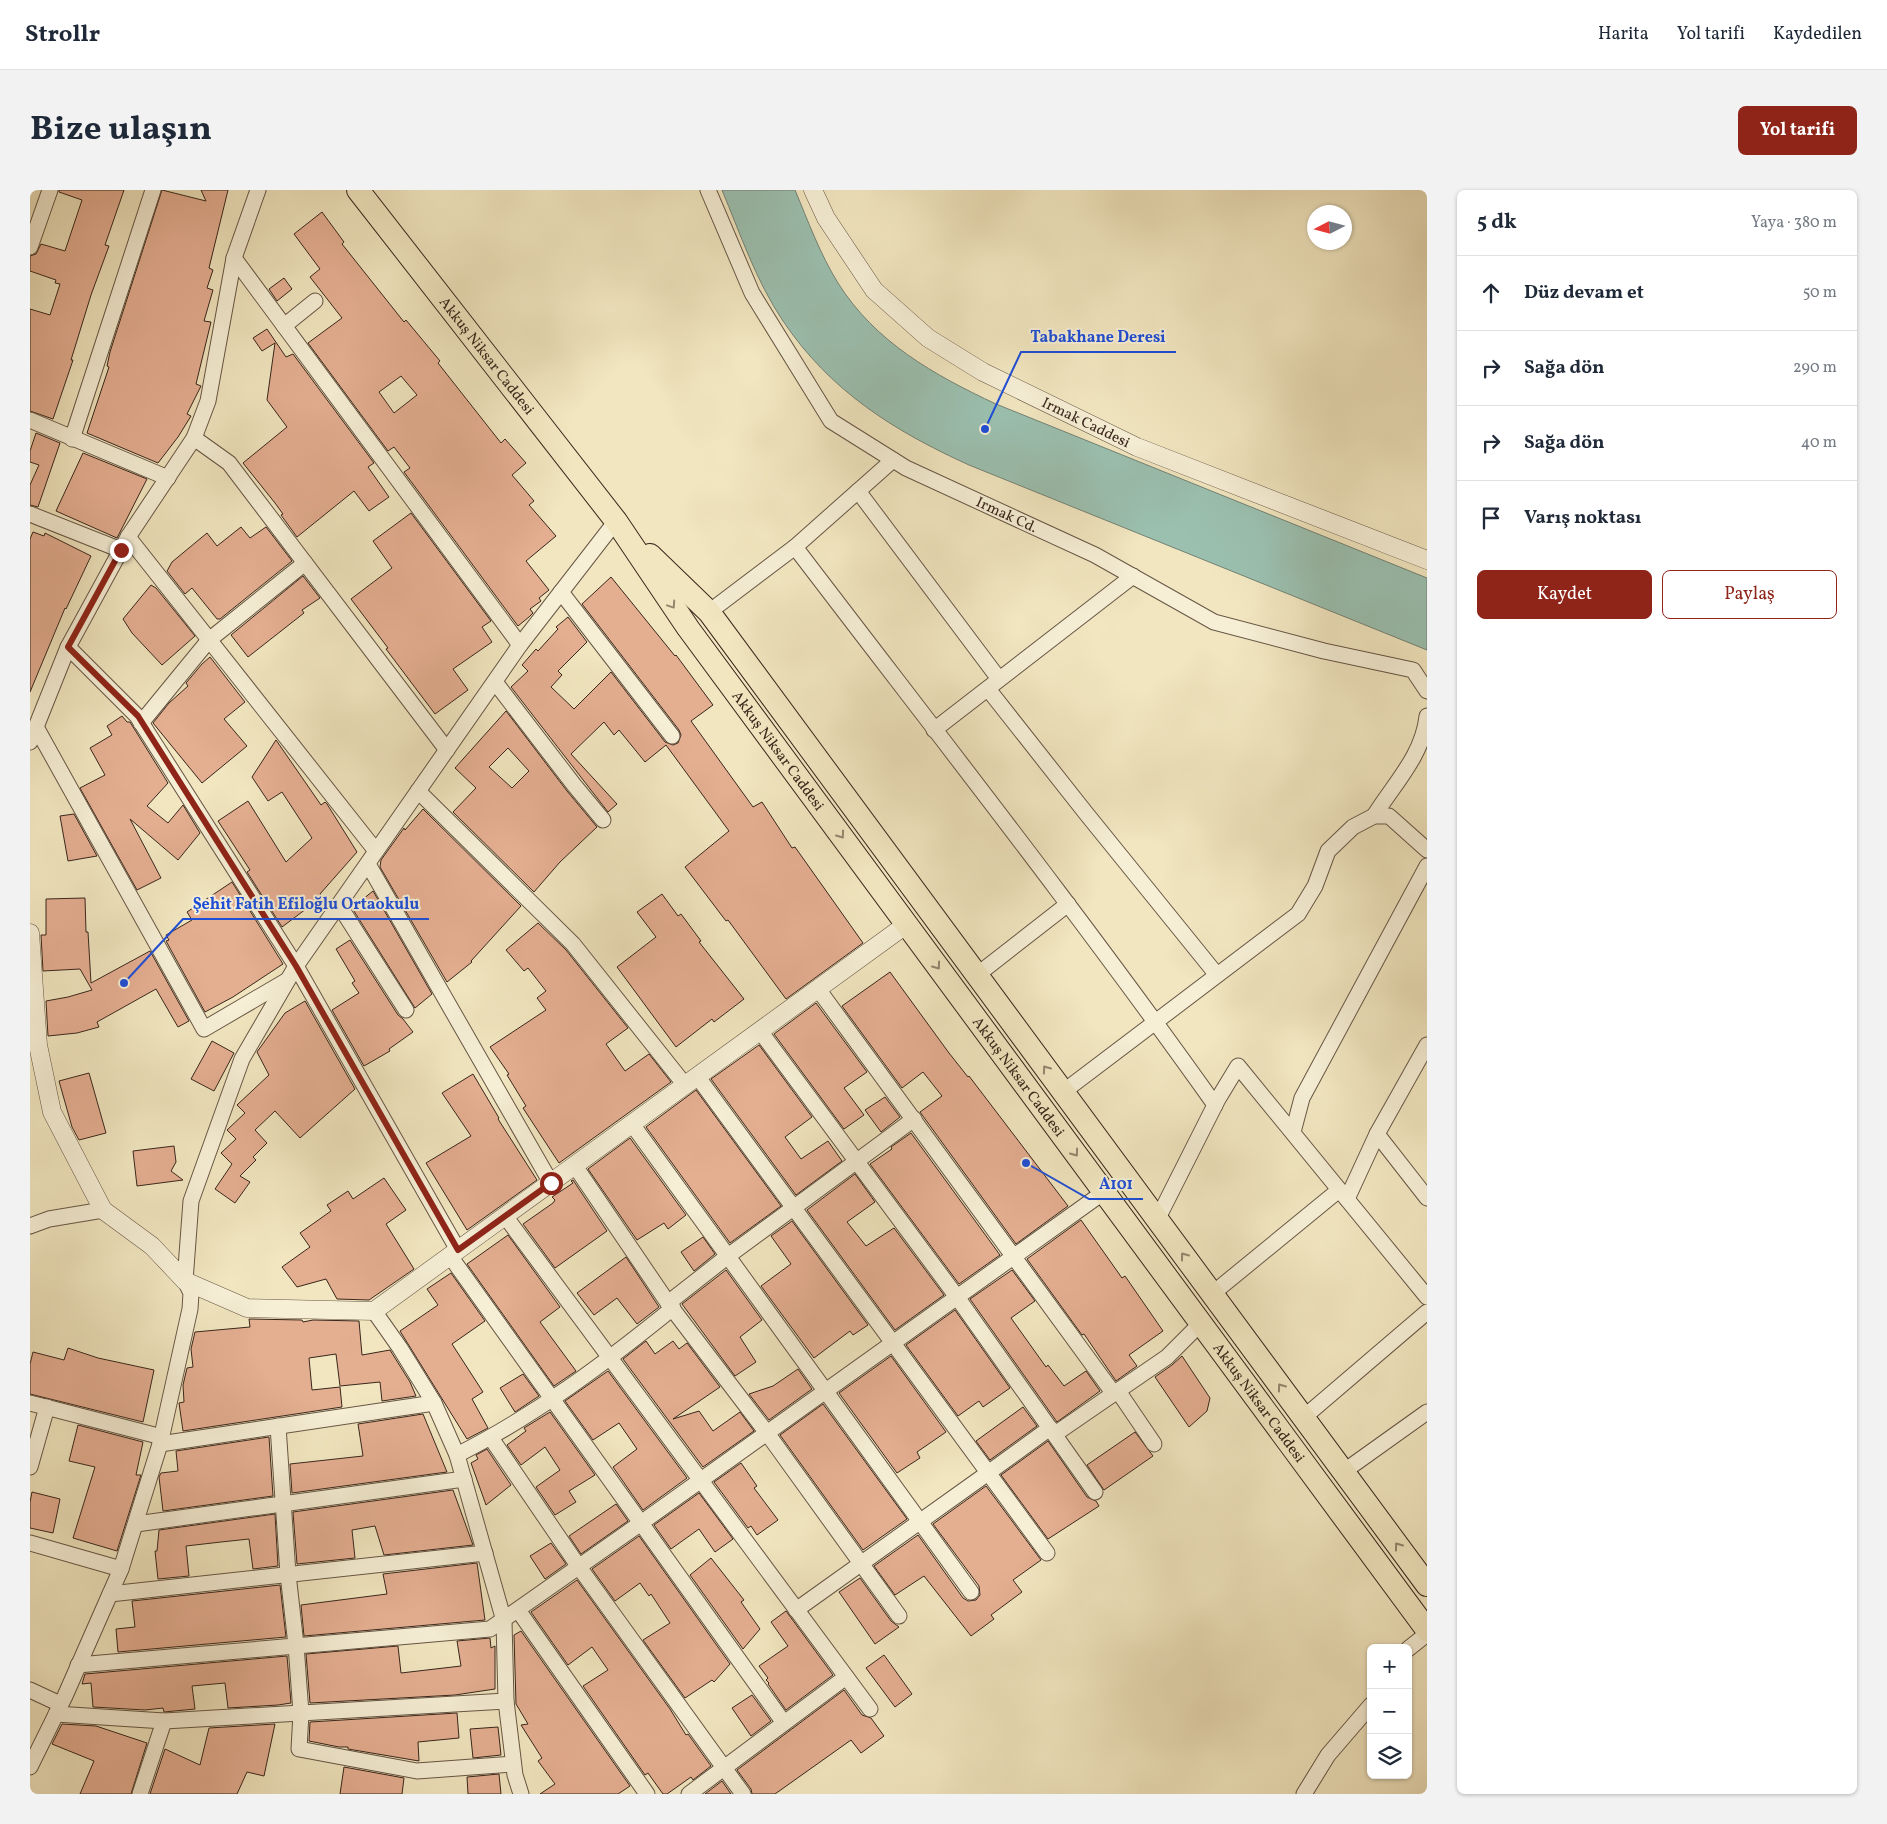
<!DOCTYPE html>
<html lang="tr">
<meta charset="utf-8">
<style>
body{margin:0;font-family:Vollkorn,serif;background:#f2f2f3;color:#1f2937}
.controls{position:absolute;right:15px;bottom:15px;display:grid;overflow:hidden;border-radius:8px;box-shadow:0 1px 4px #0004}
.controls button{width:45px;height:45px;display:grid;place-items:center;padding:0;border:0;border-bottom:1px solid #e0e1e3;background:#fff;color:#1f2937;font:25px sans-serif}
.compass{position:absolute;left:1277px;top:15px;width:45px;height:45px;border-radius:50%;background:#fff;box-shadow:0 1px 4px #0004;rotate:264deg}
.stop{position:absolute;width:15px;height:15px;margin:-11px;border:4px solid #8f2418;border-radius:50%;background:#fff}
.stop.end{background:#8f2418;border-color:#fff;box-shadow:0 1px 5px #0008}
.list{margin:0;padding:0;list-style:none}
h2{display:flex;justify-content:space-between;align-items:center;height:65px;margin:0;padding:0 20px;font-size:21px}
h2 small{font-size:16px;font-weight:400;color:#747a83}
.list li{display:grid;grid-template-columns:32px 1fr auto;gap:15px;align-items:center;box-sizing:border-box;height:75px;padding:0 20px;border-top:1px solid #e0e1e3}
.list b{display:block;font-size:19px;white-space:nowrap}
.list em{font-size:16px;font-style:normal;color:#747a83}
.actions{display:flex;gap:10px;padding:15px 20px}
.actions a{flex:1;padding:11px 0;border:1px solid #8f2418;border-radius:8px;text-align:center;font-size:18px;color:#8f2418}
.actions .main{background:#8f2418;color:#fff}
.icon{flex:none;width:28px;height:28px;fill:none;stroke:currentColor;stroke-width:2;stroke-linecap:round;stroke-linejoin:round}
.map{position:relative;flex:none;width:1397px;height:1604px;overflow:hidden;border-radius:8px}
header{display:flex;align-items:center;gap:30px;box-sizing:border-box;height:70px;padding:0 25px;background:#fff;border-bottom:1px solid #e0e1e3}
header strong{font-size:24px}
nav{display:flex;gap:28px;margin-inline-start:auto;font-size:18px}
.intro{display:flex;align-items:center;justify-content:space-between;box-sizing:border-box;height:120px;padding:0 30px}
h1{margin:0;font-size:35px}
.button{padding:12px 22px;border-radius:8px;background:#8f2418;color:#fff;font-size:18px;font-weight:700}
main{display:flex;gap:30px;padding:0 30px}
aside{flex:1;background:#fff;border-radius:8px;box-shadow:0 1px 4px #0004}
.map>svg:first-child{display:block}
</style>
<header>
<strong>Strollr</strong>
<nav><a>Harita</a><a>Yol tarifi</a><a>Kaydedilen</a></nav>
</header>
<div class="intro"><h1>Bize ulaşın</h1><a class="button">Yol tarifi</a></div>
<main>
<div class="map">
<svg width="1397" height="1604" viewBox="0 0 1397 1604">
<rect width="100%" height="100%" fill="#f1e6c0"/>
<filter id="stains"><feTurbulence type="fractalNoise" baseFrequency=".004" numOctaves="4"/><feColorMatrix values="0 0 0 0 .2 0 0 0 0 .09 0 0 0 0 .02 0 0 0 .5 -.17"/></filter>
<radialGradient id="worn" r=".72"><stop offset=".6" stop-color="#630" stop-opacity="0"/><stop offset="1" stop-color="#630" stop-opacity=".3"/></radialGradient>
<!-- water -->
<path fill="#9bc0b0" stroke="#748274" d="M692,0H765C778,31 790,64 808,93C845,152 904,185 966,214L1397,388V460L939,275C864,241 800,201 753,131C726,91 710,43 692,0Z"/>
<!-- building -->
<path fill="#e4ae91" stroke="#39261b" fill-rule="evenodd" d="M29,0H94L75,55L79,56L61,105L41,170H43L23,229L0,221V119L20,125L30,94L25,93L26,90L0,81V66L6,64L11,54L35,61L52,10L29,2Z
M132,0L176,11L171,0H198L179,78L183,80L177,98L183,100L174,131L181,132L166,194L171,196L157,224L161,226L148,247L128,273L57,243L79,177L77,176L80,162Z
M292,22L314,52L312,54L374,132L376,130L410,171L408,173L471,253L475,249L496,273L482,285L504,311L499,315L526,346L496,371L519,400L509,408L511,411L500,419L503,423L499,427L488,436L374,282L380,278L364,257L358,261L278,153L312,128L280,87L290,79L264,44ZM371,186L387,205L364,223L349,202Z
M254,88L262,99L247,111L239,99Z
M237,139L256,167L263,164L344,273L338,277L359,307L339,321L324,301L267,347L251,325L253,324L245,313L213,273L257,237L237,210L245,153L232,161L223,148Z
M6,243L30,253L8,317L0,315V295L9,275L0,272V261Z
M53,263L117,289L87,348L26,321Z
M381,323L461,431L452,437L462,452L423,479L438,500L405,524L356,459L358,458L321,409L362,378L343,351Z
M211,337L220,348L236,337L262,371L190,429H187L162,398L155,404L137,381L142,372L177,343L187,356Z
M3,342L14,346L15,343L61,366L36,419L35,418L0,502V349Z
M273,386L290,408L272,420L274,423L218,467L201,445Z
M581,387L645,466L646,465L683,515L661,531L723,617L732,612L762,658L765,657L833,753L756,809L698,730L696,731L655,677L699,641L636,555L615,572L589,540L584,545L574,532L541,564L587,614L578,622L481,497L498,481L492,475L506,459L508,461L528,439L526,437L538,427L557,452L528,481L532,485L521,497L544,519L581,482L635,552L643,555L648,553L651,545L649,540L552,414Z
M121,395L126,398L165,446L132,475L102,443L93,429Z
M180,467L215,512L194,529L217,556L172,593L123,533L139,513L158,496L156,493L172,474Z
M476,521L537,601L567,637L530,672L504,702L423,622L446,598L425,578ZM478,558L499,581L482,598L459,577Z
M92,526L97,532H100L138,593L117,616L138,633L153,615L170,643L148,670L100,629L131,688L107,700L50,598L75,585L60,558L82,545L77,536Z
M246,550L291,615L295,612L297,614L327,662L290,704L292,707L252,737L217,682L220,680L188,631L218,611L256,672L282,648L252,602L238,611L222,587Z
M393,619L491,716L441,771L442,772L417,792L350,677L351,670L374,638L375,640Z
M44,624L67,666L38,671L30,626Z
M202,692L253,774L203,807L175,822L136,751L139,750L136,745L162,730L157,722Z
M343,701L402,804L385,818L322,718Z
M632,704L648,726L651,724L671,751L669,752L714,809L684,832L682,829L646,857L587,777L626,747L607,722Z
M55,708L56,742H58L61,793L120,761L159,831L148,837L126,799L67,832L69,837L47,843L18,846L16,811L38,807L62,800L50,779L13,781L11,745H16V709Z
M508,733L536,760L598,838L576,854L595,881L619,864L641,892L529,973L493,918L496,916L477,885L479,884L460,857L516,820L507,808L516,801L498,778L494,781L476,760Z
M320,750L368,825L373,829L383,842L359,859L360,861L334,876L302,820L329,803L322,793L325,791L306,759Z
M860,782L919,863L938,887L939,886L1038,1016L986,1054L890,922L912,906L893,882L872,898L812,816Z
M275,811L325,899L270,948L245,921L225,940L237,953L223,967L226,970L210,986L220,992L205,1013L185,999L202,974L191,963L206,949L197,940L215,923L207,915L239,885L227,862L255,823Z
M786,813L837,882L814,898L834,925L814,939L744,844Z
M182,851L204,863L184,901L161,889Z
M729,855L782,927L755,947L771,969L798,951L812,971L766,1005L681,889Z
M59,883L76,943L49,950L42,937L29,891Z
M443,884L469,928L468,929L507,990L437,1040L396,973L441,946L412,903Z
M666,900L751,1016L700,1053L616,937Z
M855,907L870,927L851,942L835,920Z
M881,943L970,1065L929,1094L840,974L862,959L861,957Z
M600,948L656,1025L638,1039L634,1033L607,1050L558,979Z
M144,956L146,972L141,981L153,990L107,996L103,961Z
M825,984L845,1012L817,1032L836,1056L864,1038L914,1105L865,1140L777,1020Z
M354,988L376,1020L356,1034L384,1079L339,1110L307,1109L296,1089L267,1097L252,1077L280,1057L270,1043L301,1021L297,1015L318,1001L323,1009Z
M543,990L577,1041L525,1078L493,1034L523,1013L525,1010L522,1007L543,993L541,991Z
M1051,1030L1092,1088L1095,1086L1133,1141L1099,1165L1107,1176L1086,1191L1054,1144L1052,1145L997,1069Z
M762,1031L838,1135L823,1145L820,1141L784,1168L731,1096L761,1074L741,1046Z
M478,1045L530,1117L510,1132L546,1181L524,1196L437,1074Z
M673,1047L685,1064L664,1081L651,1062Z
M596,1067L629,1117L607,1134L587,1108L564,1125L547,1103Z
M696,1080L732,1130L710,1147L726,1172L705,1186L652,1114Z
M982,1080L1005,1111L981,1128L1016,1177L1018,1175L1034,1196L1056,1181L1070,1201L1027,1232L940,1109Z
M421,1083L455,1131L422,1154L453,1202L442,1209L458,1238L437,1249L370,1141L408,1115L397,1099Z
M925,1120L980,1198L953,1217L949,1211L928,1226L876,1155Z
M219,1129L272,1130L273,1132L283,1130L329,1131L332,1165L360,1160L380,1192L386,1206L352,1211L350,1192L310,1196L306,1164L279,1168L282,1200L310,1197L312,1217L153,1241L149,1213L154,1212L153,1195L157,1178L163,1177L161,1159L165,1142L220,1137Z
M616,1151L625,1164L643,1151L649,1159L657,1153L690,1197L643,1229L669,1221L683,1241L710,1222L724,1241L673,1277L593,1169Z
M38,1158L68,1168L124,1180L113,1232L0,1204V1174L3,1162L34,1170Z
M861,1166L916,1242L887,1262L890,1268L867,1283L809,1203Z
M1152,1166L1180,1208L1177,1221L1159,1237L1125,1187L1142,1175Z
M768,1179L782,1199L739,1230L719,1204L743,1196Z
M578,1181L657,1288L613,1320L583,1277L607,1259L589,1233L563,1250L535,1211Z
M493,1184L509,1206L485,1222L470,1198Z
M793,1214L877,1329L833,1360L750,1245Z
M993,1217L1007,1236L960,1270L946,1251Z
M520,1222L565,1285L539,1301L546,1312L525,1325L506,1297L530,1280L515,1257L491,1275L477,1255L496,1241L494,1238Z
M393,1224L417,1282L262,1303L260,1274L333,1266L328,1234Z
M48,1235L113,1252L106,1285H111L87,1361L43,1348L65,1277L39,1271Z
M1105,1242L1123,1266L1074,1300L1057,1275Z
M239,1247L243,1306L133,1321L129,1287L131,1283L148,1281L146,1261Z
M1018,1251L1057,1307L1066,1311L1069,1316L1018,1349L971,1285Z
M457,1259L481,1295L456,1315L441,1273L448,1269L446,1265Z
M711,1273L727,1296L724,1298L748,1330L727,1345L721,1336L718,1338L684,1292Z
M956,1296L1011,1370L983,1390L992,1402L961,1425L964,1429L941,1446L894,1386L865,1405L844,1376L888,1345L933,1408L938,1411L946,1410L950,1405L949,1396L903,1334Z
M423,1300L443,1355L354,1365L345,1336L322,1340L325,1368L267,1374L263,1322Z
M2,1302L30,1309L23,1343L0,1338V1312Z
M669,1303L703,1349L685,1362L669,1339L641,1359L624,1335Z
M586,1314L598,1331L551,1364L539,1346Z
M245,1324L248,1376L223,1379L219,1349L191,1352L156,1356L159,1386L128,1389L125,1361H127L129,1340Z
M609,1346L700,1474L684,1492L682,1490L655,1508L613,1450L640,1433L621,1404L619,1406L610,1393L585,1411L562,1379Z
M521,1353L536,1374L515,1389L500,1366Z
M681,1368L714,1410L711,1412L730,1439L713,1459L660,1385Z
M447,1373L455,1430L274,1446L271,1415L357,1404L353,1384Z
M830,1388L861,1431L869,1437L845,1454L809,1402Z
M547,1390L640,1519L656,1545L658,1544L681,1576L663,1590L661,1587L637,1604H633L618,1583L615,1585L553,1496L578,1480L562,1457L538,1475L501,1422Z
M250,1395L256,1447L88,1462L86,1439L105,1437L102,1411Z
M756,1421L803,1485L756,1520L738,1494L739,1493L736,1490L738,1488L729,1476L758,1456L741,1432Z
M491,1441L600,1596L588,1604H510L525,1594L508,1571L512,1568L491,1535L498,1534L486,1514L484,1445Z
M460,1448L461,1458L465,1456V1499L425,1505L280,1513L276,1464L368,1456L371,1483L431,1476L427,1451Z
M854,1465L882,1504L865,1517L836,1478Z
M257,1466L261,1513L248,1515L198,1518L195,1493L162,1496L165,1519L134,1522L133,1518L115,1520L63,1517L61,1493L52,1494L55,1484Z
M814,1500L832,1525L841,1528L854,1546L831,1563L821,1550L745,1604H722L721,1599L707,1580Z
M722,1505L741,1531L721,1546L702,1518Z
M427,1523L429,1548L388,1552L389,1571L318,1559V1557H309L279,1551L280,1532Z
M32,1534L66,1536L117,1553L101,1604H50L64,1571L22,1554Z
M245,1534L234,1586L217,1582L207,1604H120L135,1559L170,1575L179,1538Z
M468,1537L471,1565L443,1568L440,1539Z
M314,1577L374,1588L372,1604H310Z
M469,1584L471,1604H438L437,1587Z
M692,1591L701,1604H675Z"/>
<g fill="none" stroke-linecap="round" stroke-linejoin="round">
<!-- minor casing -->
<g stroke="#675644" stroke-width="17">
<g id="minor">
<path id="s1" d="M678,0L722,103L801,231L876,278L1065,365L1184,432L1294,461L1383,480L1397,501"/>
<path d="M0,57L20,0"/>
<path d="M204,68L490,455"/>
<path d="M254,136L285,111"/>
<path d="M0,230L138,288"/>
<path d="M164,248L199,273L417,560"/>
<path d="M42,249L123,0"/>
<path d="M828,301L969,489"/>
<path d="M0,324L91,360"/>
<path d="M98,347L346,661"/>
<path d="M765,357C906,542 1050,725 1185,915"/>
<path d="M531,402L642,546"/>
<path d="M679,422L765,357L863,270"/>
<path d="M38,457L107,526L266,776L428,1060"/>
<path d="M465,492L544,595L573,630"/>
<path d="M958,499L1055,622L1187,785"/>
<path d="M111,533L179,450L275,373"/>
<path d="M6,537L174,839L256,791"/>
<path d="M904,540L1103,386"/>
<path d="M0,552L38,457L98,347L164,248L178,211L204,68L228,0"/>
<path d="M388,601L543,754L655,895"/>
<path d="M1344,626C1364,594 1393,565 1397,526"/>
<path d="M338,674L521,993"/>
<path d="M309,715L376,820"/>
<path d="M947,785L1038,714"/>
<path d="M788,799L1084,1204"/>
<path d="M730,841L927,1107L1065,1302"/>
<path d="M667,886L1017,1363"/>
<path d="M1033,902L1268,724L1285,696L1298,661L1323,637L1344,626H1359L1397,660"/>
<path d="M602,934L941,1402"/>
<path d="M1263,942L1272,908L1397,676"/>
<path d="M1347,944L1397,1008"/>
<path d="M545,976L638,1113L737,1243L869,1426"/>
<path d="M1317,1009L1347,944L1397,855"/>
<path d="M475,1026L840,1519"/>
<path d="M1127,1030L1188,909L1208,876L1397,1107"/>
<path d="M0,1036L19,1029L73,1020"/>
<path d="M420,1066L754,1533"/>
<path d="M1182,1104L1309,1000"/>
<path d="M638,1113L698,1066L884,929"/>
<path d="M344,1121L370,1158L404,1213L427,1265L474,1431L476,1511L485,1585L491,1604"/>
<path d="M1088,1201L1124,1254"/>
<path d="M0,1213L132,1247"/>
<path d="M1273,1228L1397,1122"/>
<path d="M248,1236L258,1384L266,1455L271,1523L269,1559L387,1581L483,1574"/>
<path d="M1025,1244L1137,1167L1171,1133"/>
<path d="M461,1248L549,1377L713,1604"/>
<path d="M130,1254L404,1213"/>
<path d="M427,1265C506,1225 575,1173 643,1118"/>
<path d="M0,1277L17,1217"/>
<path d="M1313,1282L1397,1222"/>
<path d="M106,1334L434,1289"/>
<path d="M0,1353L91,1379"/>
<path d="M80,1404L455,1363"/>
<path d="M488,1420L617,1604"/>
<path d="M766,1420L958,1283L1020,1238"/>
<path d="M1378,1459L1397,1444"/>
<path d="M48,1475L460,1439L611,1333L1074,1002"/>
<path d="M0,1500L30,1514"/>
<path d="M26,1524L134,1531L476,1511"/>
<path d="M0,1577L35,1506L91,1379L130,1254L160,1119L161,1103L155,1091L161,1011L212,869L266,776L490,455L586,331"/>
<path d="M110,1604L134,1531"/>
<path d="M659,1604L816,1487"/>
<path d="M1274,1604L1298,1565L1341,1515"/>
</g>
</g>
<!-- tertiary casing -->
<g stroke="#675644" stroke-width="19">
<g id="tertiary">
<path id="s2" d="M783,0L796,28L844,100L898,148L953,182L1107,257L1397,370"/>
<path d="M0,743L8,855L22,922L73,1020L122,1056L155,1091L217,1118L344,1121L877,734"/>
</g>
</g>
<!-- primary casing -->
<g stroke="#39261b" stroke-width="24">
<g id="primary">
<path id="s3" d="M328,0L586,331L658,438L1397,1440"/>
<path d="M620,365L679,422L1397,1395"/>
</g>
</g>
<!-- minor -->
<use href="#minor" stroke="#f6efd6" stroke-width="15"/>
<!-- tertiary -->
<use href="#tertiary" stroke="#f6efd6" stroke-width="18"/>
<!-- primary -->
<use href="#primary" stroke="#f1e6c0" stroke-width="22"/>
</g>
<!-- one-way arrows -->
<defs><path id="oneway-chevron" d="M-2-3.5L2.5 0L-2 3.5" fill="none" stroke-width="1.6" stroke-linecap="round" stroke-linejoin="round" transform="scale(1.25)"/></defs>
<g stroke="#95866e">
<use href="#oneway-chevron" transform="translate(642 415) rotate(56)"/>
<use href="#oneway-chevron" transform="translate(811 645) rotate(54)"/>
<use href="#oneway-chevron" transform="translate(907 776) rotate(54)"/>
<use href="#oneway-chevron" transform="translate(1016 879) rotate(-126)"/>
<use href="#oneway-chevron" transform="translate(1045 963) rotate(54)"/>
<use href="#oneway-chevron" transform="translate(1154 1066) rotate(-126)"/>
<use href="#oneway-chevron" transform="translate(1251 1197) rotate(-126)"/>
<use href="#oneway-chevron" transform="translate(1368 1356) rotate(-126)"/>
</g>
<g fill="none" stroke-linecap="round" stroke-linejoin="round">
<!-- route -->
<path stroke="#8f2418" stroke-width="6" d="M91,360L38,457L108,526L266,776L428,1060L521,993"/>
</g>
<g text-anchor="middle" stroke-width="4" stroke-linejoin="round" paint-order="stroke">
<!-- street labels -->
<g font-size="15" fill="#39261b" stroke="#f6efd6">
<text dy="5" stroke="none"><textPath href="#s3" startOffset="210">Akkuş Niksar Caddesi</textPath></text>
<text dy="5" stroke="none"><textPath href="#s2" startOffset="369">Irmak Caddesi</textPath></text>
<text dy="5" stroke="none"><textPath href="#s1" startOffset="462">Irmak Cd.</textPath></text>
<text dy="5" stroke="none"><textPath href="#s3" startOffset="701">Akkuş Niksar Caddesi</textPath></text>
<text dy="5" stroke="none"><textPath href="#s3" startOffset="1106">Akkuş Niksar Caddesi</textPath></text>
<text dy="5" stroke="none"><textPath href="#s3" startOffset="1511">Akkuş Niksar Caddesi</textPath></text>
</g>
</g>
<!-- callouts -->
<path fill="none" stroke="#1d4ed8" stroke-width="2" d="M955 239L991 162H1146M94 793L153 729H399M996 973L1059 1009H1113"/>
<g fill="#1d4ed8" stroke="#f6efd6" stroke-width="2">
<circle cx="955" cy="239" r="5"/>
<circle cx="94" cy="793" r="5"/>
<circle cx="996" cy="973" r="5"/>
</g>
<g font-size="16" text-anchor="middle" font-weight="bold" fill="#1d4ed8" stroke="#f6efd6" stroke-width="4" stroke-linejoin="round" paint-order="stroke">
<text x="1068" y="152">Tabakhane Deresi</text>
<text x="276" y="719">Şehit Fatih Efiloğlu Ortaokulu</text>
<text x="1086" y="999">A101</text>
</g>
<rect width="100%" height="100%" filter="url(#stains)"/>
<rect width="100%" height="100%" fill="url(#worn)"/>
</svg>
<div class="controls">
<button>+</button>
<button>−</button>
<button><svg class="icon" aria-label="layers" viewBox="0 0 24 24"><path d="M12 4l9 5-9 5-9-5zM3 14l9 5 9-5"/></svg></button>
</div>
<svg class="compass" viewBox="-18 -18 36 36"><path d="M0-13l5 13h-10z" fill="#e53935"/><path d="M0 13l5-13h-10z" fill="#747a83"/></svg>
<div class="stop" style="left:521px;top:993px"></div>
<div class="stop end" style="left:91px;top:360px"></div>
</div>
<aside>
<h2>5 dk<small>Yaya · 380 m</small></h2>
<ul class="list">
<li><svg class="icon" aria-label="ahead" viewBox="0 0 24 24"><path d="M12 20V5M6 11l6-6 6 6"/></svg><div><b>Düz devam et</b></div><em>50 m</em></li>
<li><svg class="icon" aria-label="right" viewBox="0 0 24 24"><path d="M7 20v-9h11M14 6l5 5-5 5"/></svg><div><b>Sağa dön</b></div><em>290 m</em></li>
<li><svg class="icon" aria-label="right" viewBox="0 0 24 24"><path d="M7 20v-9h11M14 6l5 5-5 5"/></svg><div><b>Sağa dön</b></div><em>40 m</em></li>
<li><svg class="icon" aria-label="arrive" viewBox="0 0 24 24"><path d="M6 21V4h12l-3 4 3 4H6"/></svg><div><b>Varış noktası</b></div></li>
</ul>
<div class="actions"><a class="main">Kaydet</a><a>Paylaş</a></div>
</aside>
</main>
